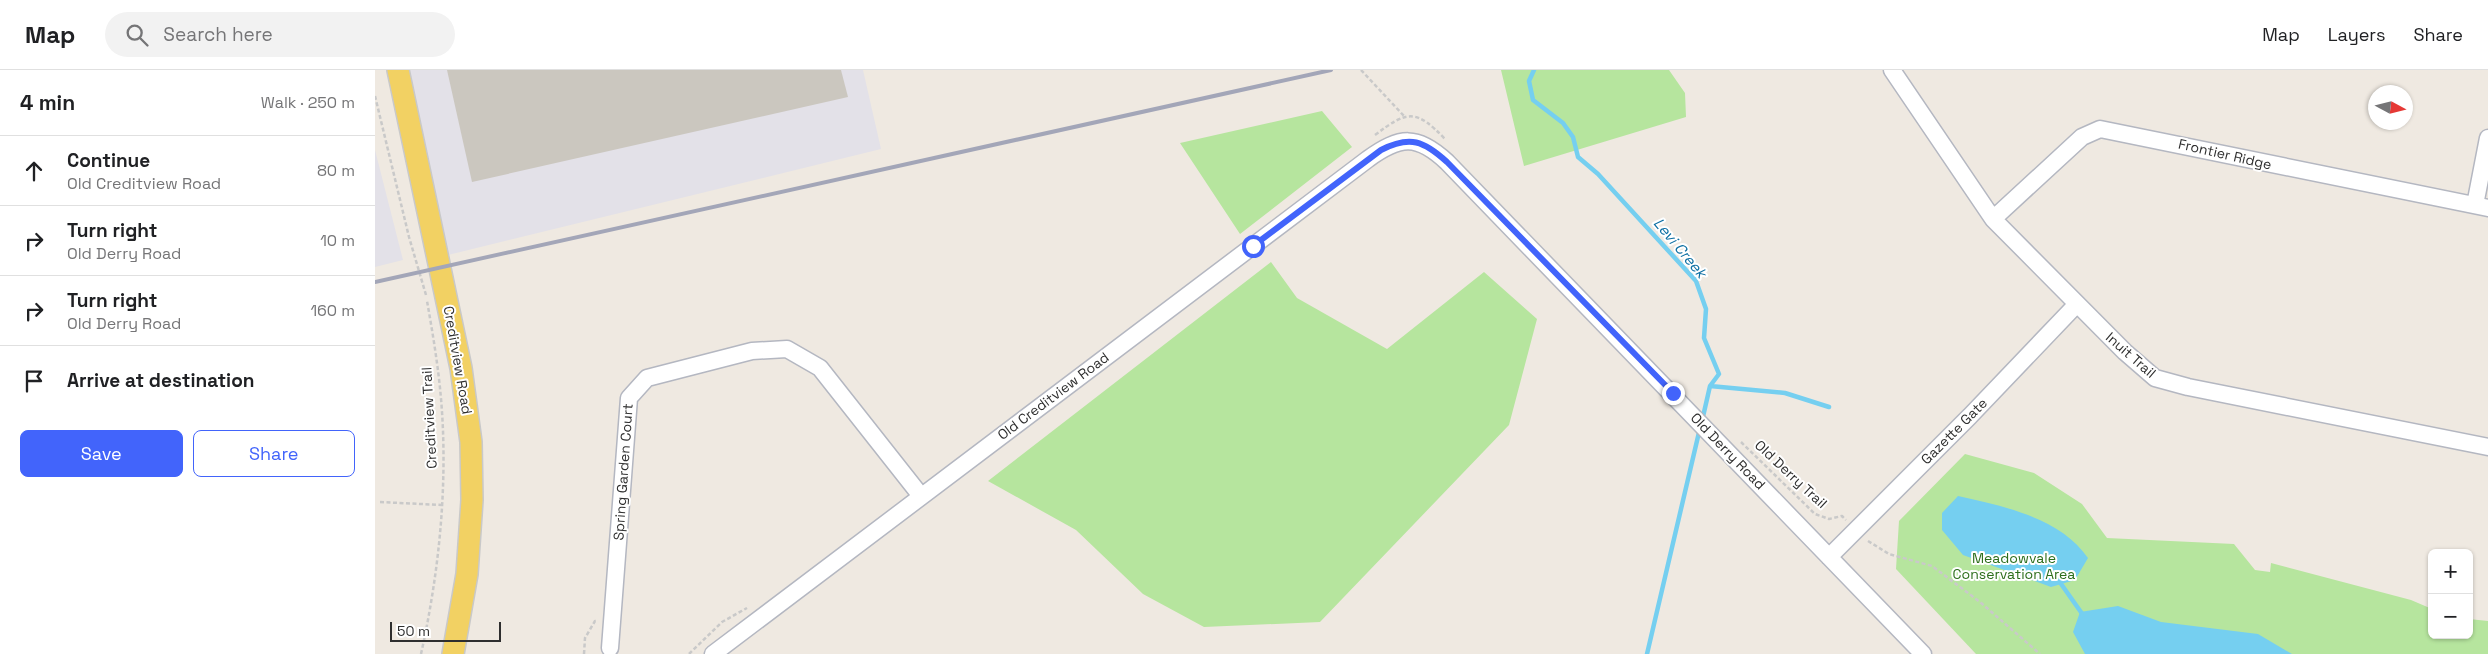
<!DOCTYPE html>
<meta charset="utf-8">
<style>
body{margin:0;font-family:"Space Grotesk",sans-serif;background:#f2f2f2;color:#202124}
.controls{position:absolute;right:15px;bottom:15px;display:grid;overflow:hidden;border-radius:8px;box-shadow:0 1px 4px #0004}
.controls button{width:45px;height:45px;display:grid;place-items:center;padding:0;border:0;border-bottom:1px solid #e0e0e0;background:#fff;color:#202124;font:25px sans-serif}
.compass{position:absolute;left:1993px;top:15px;width:45px;height:45px;border-radius:50%;background:#fff;box-shadow:0 1px 4px #0004;rotate:97deg}
.scale{position:absolute;left:15px;bottom:12px;width:111px;box-sizing:border-box;padding-left:5px;border:2px solid #2e2e2e;border-top:0;font-size:14px;line-height:18px;white-space:nowrap;color:#2e2e2e;-webkit-text-stroke:4px #fff;paint-order:stroke}
.stop{position:absolute;width:15px;height:15px;margin:-11px;border:4px solid #4264fb;border-radius:50%;background:#fff}
.stop.end{background:#4264fb;border-color:#fff;box-shadow:0 1px 5px #0008}
.list{margin:0;padding:0;list-style:none}
h2{display:flex;justify-content:space-between;align-items:center;height:65px;margin:0;padding:0 20px;font-size:21px}
h2 small{font-size:16px;font-weight:400;color:#757577}
.list li{display:grid;grid-template-columns:32px 1fr auto;gap:15px;align-items:center;box-sizing:border-box;height:70px;padding:0 20px;border-top:1px solid #e0e0e0}
.list b{display:block;font-size:19px;white-space:nowrap}
.list p{margin:0;font-size:16px;white-space:nowrap;color:#757577}
.list em{font-size:16px;font-style:normal;color:#757577}
.actions{display:flex;gap:10px;padding:15px 20px}
.actions a{flex:1;padding:11px 0;border:1px solid #4264fb;border-radius:8px;text-align:center;font-size:18px;color:#4264fb}
.actions .main{background:#4264fb;color:#fff}
.icon{flex:none;width:28px;height:28px;fill:none;stroke:currentColor;stroke-width:2;stroke-linecap:round;stroke-linejoin:round}
.map{position:relative;flex:none;width:2113px;height:584px;overflow:hidden}
header{display:flex;align-items:center;gap:30px;box-sizing:border-box;height:70px;padding:0 25px;background:#fff;border-bottom:1px solid #e0e0e0}
header strong{font-size:24px}
nav{display:flex;gap:28px;margin-inline-start:auto;font-size:18px}
.search{width:350px;height:45px;background:#f2f2f2;display:flex;align-items:center;gap:12px;box-sizing:border-box;padding:0 18px;border-radius:28px;color:#757577;font-size:19px}
main{display:flex}
aside{flex:1;background:#fff}
.map>svg:first-child{display:block}
</style>
<header>
<strong>Map</strong>
<div class="search"><svg class="icon" aria-label="search" viewBox="0 0 24 24"><circle cx="10" cy="10" r="6"/><path d="M15 15l6 6"/></svg>Search here</div>
<nav><a>Map</a><a>Layers</a><a>Share</a></nav>
</header>
<main>
<aside>
<h2>4 min<small>Walk · 250 m</small></h2>
<ul class="list">
<li><svg class="icon" aria-label="ahead" viewBox="0 0 24 24"><path d="M12 20V5M6 11l6-6 6 6"/></svg><div><b>Continue</b><p>Old Creditview Road</p></div><em>80 m</em></li>
<li><svg class="icon" aria-label="right" viewBox="0 0 24 24"><path d="M7 20v-9h11M14 6l5 5-5 5"/></svg><div><b>Turn right</b><p>Old Derry Road</p></div><em>10 m</em></li>
<li><svg class="icon" aria-label="right" viewBox="0 0 24 24"><path d="M7 20v-9h11M14 6l5 5-5 5"/></svg><div><b>Turn right</b><p>Old Derry Road</p></div><em>160 m</em></li>
<li><svg class="icon" aria-label="arrive" viewBox="0 0 24 24"><path d="M6 21V4h12l-3 4 3 4H6"/></svg><div><b>Arrive at destination</b></div></li>
</ul>
<div class="actions"><a class="main">Save</a><a>Share</a></div>
</aside>
<div class="map">
<svg width="2113" height="584" viewBox="0 0 2113 584">
<rect width="100%" height="100%" fill="#efe9e1"/>
<!-- industrial -->
<path fill="#e3e1e8" d="M32,0H488L506,79L73,185Z
M0,80L28,190L0,197Z"/>
<!-- green -->
<path fill="#b6e59e" d="M1126,0H1294L1310,23L1311,47L1149,96Z
M947,41L977,77L865,164L805,73Z
M896,192L922,228L1012,279L1109,202L1162,249L1134,355L945,552L829,557L768,524L701,460L613,411Z
M1590,384L1659,403L1707,434L1732,468L1859,474L1880,500L1895,502L1896,493L2036,530L2057,539V565H2094V549L2113,551V584H1601L1521,499L1524,451Z"/>
<!-- water -->
<path fill="#75cff0" d="M1583,426C1628,436 1686,448 1713,488L1700,510L1676,517L1588,485L1567,460V443Z
M1743,536L1786,552L1883,564L1917,584H1710L1698,562L1705,542Z"/>
<g fill="none" stroke-linecap="round" stroke-linejoin="round">
<!-- stream -->
<path stroke="#75cff0" stroke-width="4.5" d="M1159,0L1154,11L1158,30L1188,53L1198,67L1203,87L1223,104L1321,211L1331,239L1329,268L1344,304L1335,316L1327,351
M1335,316L1410,323L1454,337
M1684,511L1708,545
M1272,584L1325,358"/>
</g>
<!-- building -->
<path fill="#cbc7bf" d="M72,0H466L473,27L97,112Z"/>
<g fill="none" stroke-linecap="round" stroke-linejoin="round">
<!-- minor casing -->
<g stroke="#b4b7c1" stroke-width="19">
<path id="minor" d="M1517,0L1618,149L1750,282L1780,308L1813,317L2113,377
M2100,135L2113,68
M1618,149L1707,67L1725,59L2113,138
M1454,487L1595,346L1702,234
M235,578L254,328L272,308L377,281L412,279L445,298L546,426
M338,584L993,89C1025,66 1042,64 1072,92L1548,584"/>
</g>
<!-- major casing -->
<g stroke="#c9c9c9" stroke-width="24">
<path id="major" d="M23,0L86,298L96,372L97,430L92,504L78,584"/>
</g>
<!-- path -->
<path stroke="#c9c9c9" stroke-width="2.5" stroke-dasharray="4 2.5" stroke-linecap="butt" d="M986,0L1029,46
M0,26L34,167L51,225
M1000,65C1033,40 1041,39 1070,69
M1366,372L1440,444L1454,449L1467,446L1471,450
M5,432L67,435
M1493,471L1514,484L1557,496L1605,532L1665,584
M46,584C65,498 74,406 65,318C62,289 57,259 52,231
M209,584L210,568L220,551H222
M314,584L347,552L372,538"/>
<!-- minor -->
<use href="#minor" stroke="#fff" stroke-width="16"/>
<!-- major -->
<use href="#major" stroke="#f2d163" stroke-width="21"/>
<!-- rail -->
<path stroke="#a3a6b8" stroke-width="4" d="M0,212L956,0"/>
</g>
<g fill="none" stroke-linecap="round" stroke-linejoin="round">
<!-- route -->
<path stroke="#4264fb" stroke-width="6" d="M878,176L1006,80C1035,65 1049,71 1072,92L1298,323"/>
</g>
<g text-anchor="middle" stroke-width="4" stroke-linejoin="round" paint-order="stroke">
<!-- street labels -->
<g font-size="14" fill="#2e2e2e" stroke="#fff">
<text transform="translate(1850 84) rotate(13)" y="5">Frontier Ridge</text>
<text transform="translate(1756 285) rotate(41)" y="5">Inuit Trail</text>
<text transform="translate(83 290) rotate(80)" y="5">Creditview Road</text>
<text transform="translate(678 326) rotate(-37)" y="5">Old Creditview Road</text>
<text transform="translate(54 348) rotate(-93)" y="5">Creditview Trail</text>
<text transform="translate(1579 361) rotate(-45)" y="5">Gazette Gate</text>
<text transform="translate(1353 381) rotate(46)" y="5">Old Derry Road</text>
<text transform="translate(248 402) rotate(-86)" y="5">Spring Garden Court</text>
<text transform="translate(1416 404) rotate(43)" y="5">Old Derry Trail</text>
</g>
<!-- park labels -->
<g font-size="14" fill="#2c6e1b" stroke="#fff">
<text x="1639" y="493">Meadowvale<tspan x="1639" dy="16">Conservation Area</tspan></text>
</g>
<!-- water labels -->
<g font-size="15" font-style="italic" fill="#0d6fa3" stroke="#fff">
<text transform="translate(1305 178) rotate(50)" y="5">Levi Creek</text>
</g>
</g>
</svg>
<div class="controls">
<button>+</button>
<button>−</button>
</div>
<svg class="compass" viewBox="-18 -18 36 36"><path d="M0-13l5 13h-10z" fill="#e53935"/><path d="M0 13l5-13h-10z" fill="#757577"/></svg>
<div class="scale">50 m</div>
<div class="stop" style="left:878px;top:176px"></div>
<div class="stop end" style="left:1298px;top:323px"></div>
</div>
</main>
